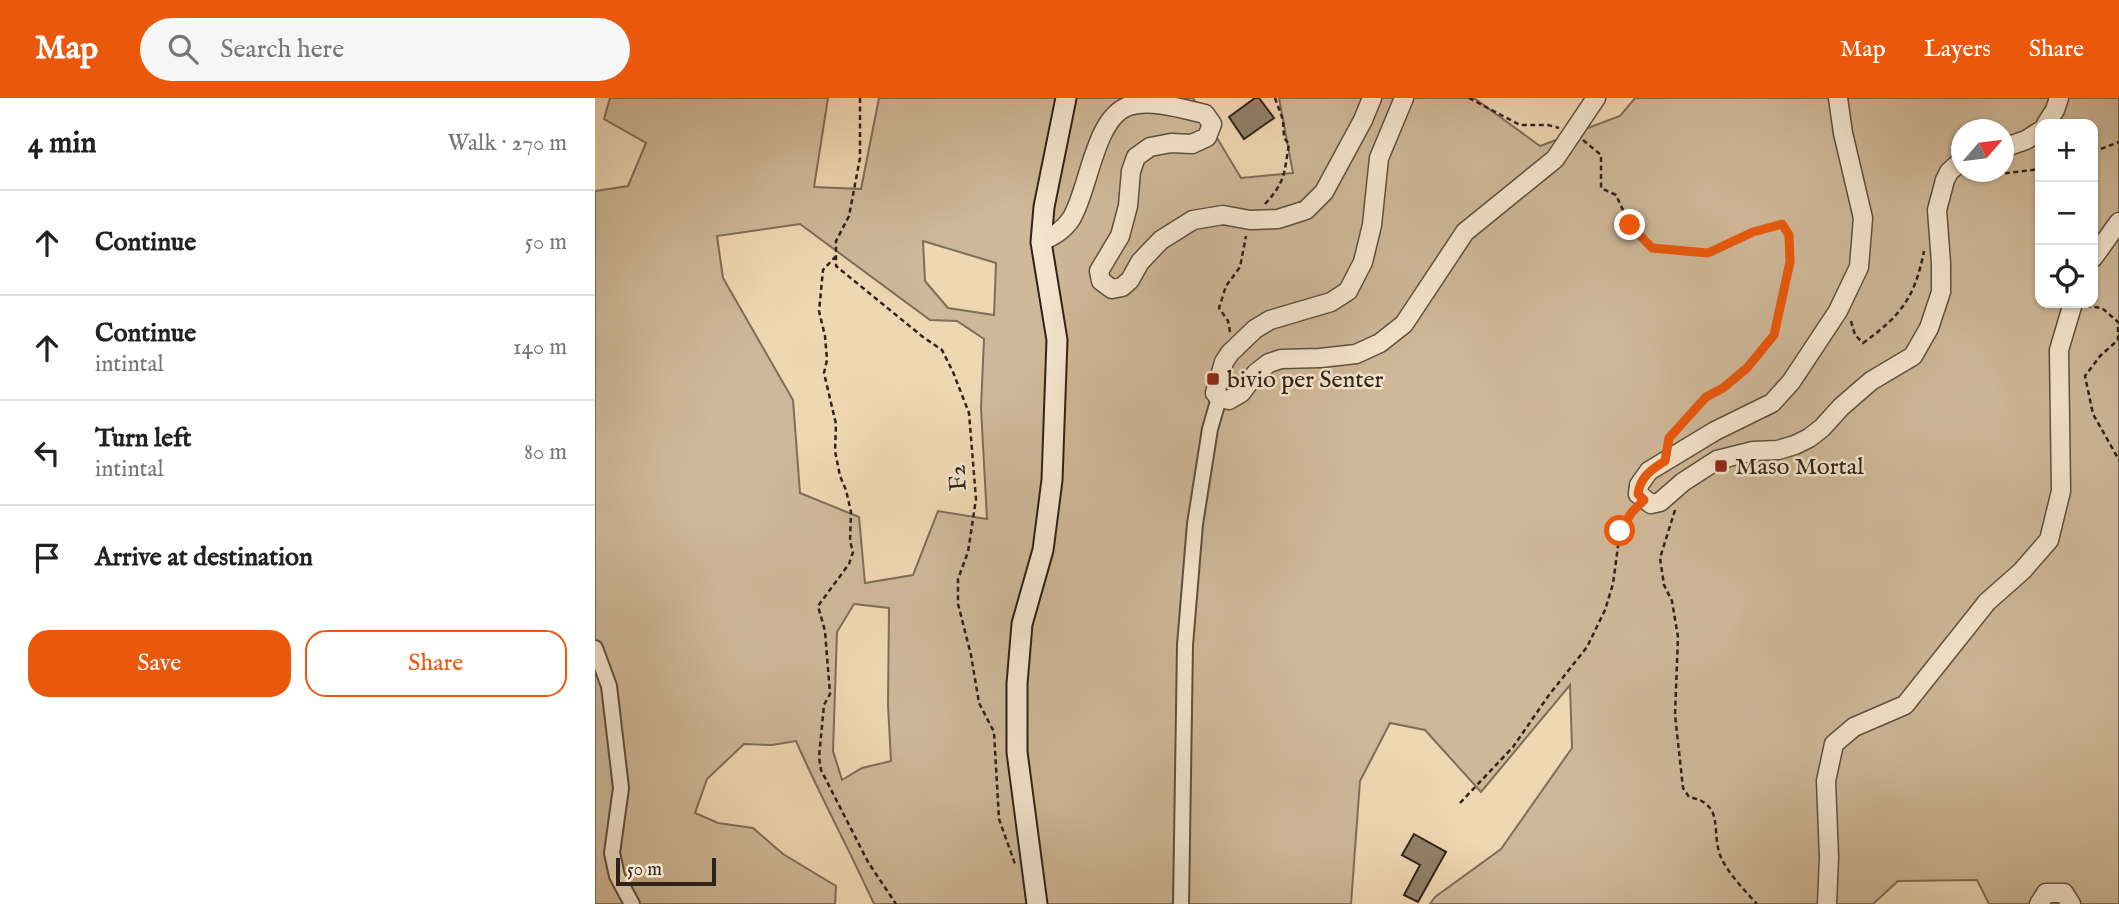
<!DOCTYPE html>
<meta charset="utf-8">
<style>
body{margin:0;font-family:"IM FELL English",serif;background:#f6f6f6;color:#222}
.controls{position:absolute;right:21px;top:21px;display:grid;overflow:hidden;border-radius:14px;box-shadow:0 2px 5px #0004}
.controls button{width:63px;height:63px;display:grid;place-items:center;padding:0;border:0;border-bottom:2px solid #e0e0e0;background:#fff;color:#222;font:35px sans-serif}
.compass{position:absolute;left:1356px;top:21px;width:63px;height:63px;border-radius:50%;background:#fff;box-shadow:0 2px 5px #0004;rotate:62deg}
.scale{position:absolute;left:21px;bottom:18px;width:100px;box-sizing:border-box;padding-left:7px;border:4px solid #2f2217;border-top:0;font-size:19px;line-height:24px;white-space:nowrap;color:#2f2217;-webkit-text-stroke:5px #f5e5ce;paint-order:stroke}
.stop{position:absolute;width:21px;height:21px;margin:-16px;border:5px solid #ea580c;border-radius:50%;background:#fff}
.stop.end{background:#ea580c;border-color:#fff;box-shadow:0 2px 7px #0008}
.list{margin:0;padding:0;list-style:none}
h2{display:flex;justify-content:space-between;align-items:center;height:91px;margin:0;padding:0 28px;font-size:30px}
h2 small{font-size:23px;font-weight:400;color:#767676}
.list li{display:grid;grid-template-columns:46px 1fr auto;gap:21px;align-items:center;box-sizing:border-box;height:105px;padding:0 28px;border-top:2px solid #e0e0e0}
.list b{display:block;font-size:26px;white-space:nowrap}
.list p{margin:0;font-size:23px;white-space:nowrap;color:#767676}
.list em{font-size:23px;font-style:normal;color:#767676}
.actions{display:flex;gap:14px;padding:21px 28px}
.actions a{flex:1;padding:16px 0;border:2px solid #ea580c;border-radius:21px;text-align:center;font-size:24px;color:#ea580c}
.actions .main{background:#ea580c;color:#fff}
.icon{flex:none;width:38px;height:38px;fill:none;stroke:currentColor;stroke-width:2;stroke-linecap:round;stroke-linejoin:round}
.map{position:relative;flex:none;width:1524px;height:806px;overflow:hidden}
header{display:flex;align-items:center;gap:42px;box-sizing:border-box;height:98px;padding:0 35px;background:#ea580c;color:#fff}
header strong{font-size:33px}
nav{display:flex;gap:38px;margin-inline-start:auto;font-size:24px}
.search{width:490px;height:63px;background:#f6f6f6;display:flex;align-items:center;gap:18px;box-sizing:border-box;padding:0 24px;border-radius:38px;color:#767676;font-size:26px}
main{display:flex}
aside{flex:1;background:#fff}
.map>svg:first-child{display:block}
</style>
<header>
<strong>Map</strong>
<div class="search"><svg class="icon" aria-label="search" viewBox="0 0 24 24"><circle cx="10" cy="10" r="6"/><path d="M15 15l6 6"/></svg>Search here</div>
<nav><a>Map</a><a>Layers</a><a>Share</a></nav>
</header>
<main>
<aside>
<h2>4 min<small>Walk · 270 m</small></h2>
<ul class="list">
<li><svg class="icon" aria-label="ahead" viewBox="0 0 24 24"><path d="M12 20V5M6 11l6-6 6 6"/></svg><div><b>Continue</b></div><em>50 m</em></li>
<li><svg class="icon" aria-label="ahead" viewBox="0 0 24 24"><path d="M12 20V5M6 11l6-6 6 6"/></svg><div><b>Continue</b><p>intintal</p></div><em>140 m</em></li>
<li><svg class="icon" aria-label="left" viewBox="0 0 24 24"><path d="M17 20v-9H6M10 6l-5 5 5 5"/></svg><div><b>Turn left</b><p>intintal</p></div><em>80 m</em></li>
<li><svg class="icon" aria-label="arrive" viewBox="0 0 24 24"><path d="M6 21V4h12l-3 4 3 4H6"/></svg><div><b>Arrive at destination</b></div></li>
</ul>
<div class="actions"><a class="main">Save</a><a>Share</a></div>
</aside>
<div class="map">
<svg width="1524" height="806" viewBox="0 0 1524 806">
<rect width="100%" height="100%" fill="#f0d7b4"/>
<filter id="stains"><feTurbulence type="fractalNoise" baseFrequency=".00286" numOctaves="4"/><feColorMatrix values="0 0 0 0 .2 0 0 0 0 .09 0 0 0 0 .02 0 0 0 .5 -.17"/></filter>
<radialGradient id="worn" r=".72"><stop offset=".6" stop-color="#630" stop-opacity="0"/><stop offset="1" stop-color="#630" stop-opacity=".3"/></radialGradient>
<!-- green -->
<path fill="#cfb899" stroke="#7f6d58" stroke-width="2" fill-rule="evenodd" d="M15,0H233L219,89L266,91L284,0H598L646,80L698,75L684,0H879L945,48L1025,18L1040,0H1524V806H1394L1382,782L1303,783L1278,806H835L840,799L906,751L977,650L975,587L886,694L830,632L795,625L765,683L756,806H279C254,751 225,698 201,643L177,647L149,646L112,681L100,715L123,725L158,730L188,756L241,788L240,806H0V93L33,88L51,45L9,21ZM1445,26H1498V205H1445ZM1366,32H1408V74H1366ZM205,126L335,222L362,223L389,241L386,310L392,421L343,413L318,477L270,485L264,419L205,395L198,302L128,180L122,138ZM328,143L401,165L399,217L353,210L330,183ZM259,506L294,510L293,607L296,663L267,670L247,682L238,653L242,534Z"/>
<!-- building -->
<path fill="#938069" stroke="#2f2217" stroke-width="2" d="M660,0H664L679,20L649,41L634,19Z
M819,736L851,754L823,804L809,797L825,767L807,757Z"/>
<g fill="none" stroke-linecap="round" stroke-linejoin="round">
<!-- minor casing -->
<g stroke="#5f4f3e" stroke-width="18">
<path id="minor" d="M0,550L14,588L26,690L17,755L22,778L37,806
M586,806L590,547L600,426L615,331L624,300"/>
</g>
<!-- tertiary casing -->
<g stroke="#5f4f3e" stroke-width="21">
<path id="tertiary" d="M809,0L784,60L777,127L768,164L753,193L736,204L675,222L660,231L635,255L629,264L620,295L624,300L634,302L646,295L661,275L674,265L686,261L725,260L761,256L785,245L809,226L870,134L960,61L1001,0
M1243,0L1248,35L1268,120L1264,169L1243,213L1196,284L1177,305L1120,333L1054,373L1044,387L1043,396L1056,406L1065,404L1088,384L1122,362L1158,353L1183,352L1200,347L1214,340L1227,330L1246,309L1276,283L1318,258L1334,230L1346,194V165L1342,112L1350,82L1354,74L1366,63
M1451,26L1460,12L1464,0
M1408,50L1431,42L1445,33
M446,144C458,138 468,133 476,121C494,93 499,19 534,8C556,1 588,11 610,16L617,26L612,39L597,46L576,45L555,49L541,59L536,73L533,108L525,138L504,173L506,183L517,191L527,189L535,182L545,164L566,142L598,122L628,117L655,122L683,121L711,112L729,94L768,22L777,0
M1498,160L1524,124
M1232,806L1234,759L1231,683L1239,646L1259,629L1310,607L1392,504L1427,473L1454,442L1466,393L1464,252L1478,205
M1444,806L1451,795H1469L1476,806"/>
</g>
<!-- secondary casing -->
<g stroke="#2f2217" stroke-width="23">
<path id="secondary" d="M442,806L422,654V586L427,526L448,452L457,382L462,242L446,144L449,109L471,0"/>
</g>
<!-- path -->
<path stroke="#2f2217" stroke-width="2.5" stroke-dasharray="5 3.5" stroke-linecap="butt" d="M265,0V60L254,118L241,143V168L328,239L347,252L358,274L374,315L381,401L373,454L363,481V506L376,557L384,605L399,634L404,721L420,766
M874,0L925,27H953L964,30
M988,42L1006,57V90L1021,97L1035,127L1057,151L1113,155L1158,134L1187,126L1194,137L1195,164L1179,237L1152,270L1128,290L1111,299L1074,342
M1498,54L1524,44
M1376,76L1396,77L1445,71
M670,106C691,83 689,75 694,46L689,40L688,22L680,0
M241,158L228,172L224,213L230,238L232,262L229,275L241,326L240,353L245,378L251,392L256,414L255,443L258,454L254,466L223,508L230,533L235,596L229,607L224,659L226,672L273,764L301,806
M1491,208L1507,210L1523,224V242L1505,258L1490,278L1498,316L1524,362
M1256,223L1260,237L1268,245C1306,218 1320,199 1329,153
M635,234L633,223L624,210L631,188L645,169L651,138
M1080,412L1065,460L1069,487L1077,503L1083,539L1080,617L1088,690L1094,699C1130,706 1116,732 1125,757C1131,773 1150,793 1162,806
M865,705L918,649L954,597L992,549L1010,512L1018,486L1025,433L1039,411"/>
<!-- minor -->
<use href="#minor" stroke="#f5e5ce" stroke-width="14"/>
<!-- tertiary -->
<use href="#tertiary" stroke="#f5e5ce" stroke-width="18"/>
<!-- secondary -->
<use href="#secondary" stroke="#f5e5ce" stroke-width="19"/>
</g>
<g fill="none" stroke-linecap="round" stroke-linejoin="round">
<!-- route -->
<path stroke="#ea580c" stroke-width="9" d="M1025,433L1037,414L1049,402L1043,396C1045,379 1057,371 1070,363L1074,340L1111,299L1128,290L1152,270L1179,237L1195,164L1194,137L1187,126L1158,134L1113,155L1057,150L1035,127"/>
</g>
<!-- markers -->
<g fill="#8f2418" stroke="#f5e5ce" stroke-width="2.5">
<rect x="611" y="274" width="14" height="14" rx="3.5"/>
<rect x="1119" y="361" width="14" height="14" rx="3.5"/>
</g>
<g text-anchor="middle" stroke-width="5" stroke-linejoin="round" paint-order="stroke">
<!-- poi labels -->
<g font-size="24" fill="#2f2217" stroke="#f5e5ce" text-anchor="start">
<text x="632" y="289">bivio per Senter</text>
<text x="1140" y="376">Maso Mortal</text>
</g>
<!-- street labels -->
<g font-size="24" fill="#2f2217" stroke="#f5e5ce">
<text transform="translate(362 380) rotate(-93)" y="8">F2</text>
</g>
</g>
<rect width="100%" height="100%" filter="url(#stains)"/>
<rect width="100%" height="100%" fill="url(#worn)"/>
</svg>
<div class="controls">
<button>+</button>
<button>−</button>
<button><svg class="icon" aria-label="locate" viewBox="0 0 24 24"><circle cx="12" cy="12" r="6"/><path d="M12 2v4M12 18v4M2 12h4M18 12h4"/></svg></button>
</div>
<svg class="compass" viewBox="-18 -18 36 36"><path d="M0-13l5 13h-10z" fill="#e53935"/><path d="M0 13l5-13h-10z" fill="#767676"/></svg>
<div class="scale">50 m</div>
<div class="stop" style="left:1025px;top:433px"></div>
<div class="stop end" style="left:1035px;top:127px"></div>
</div>
</main>
